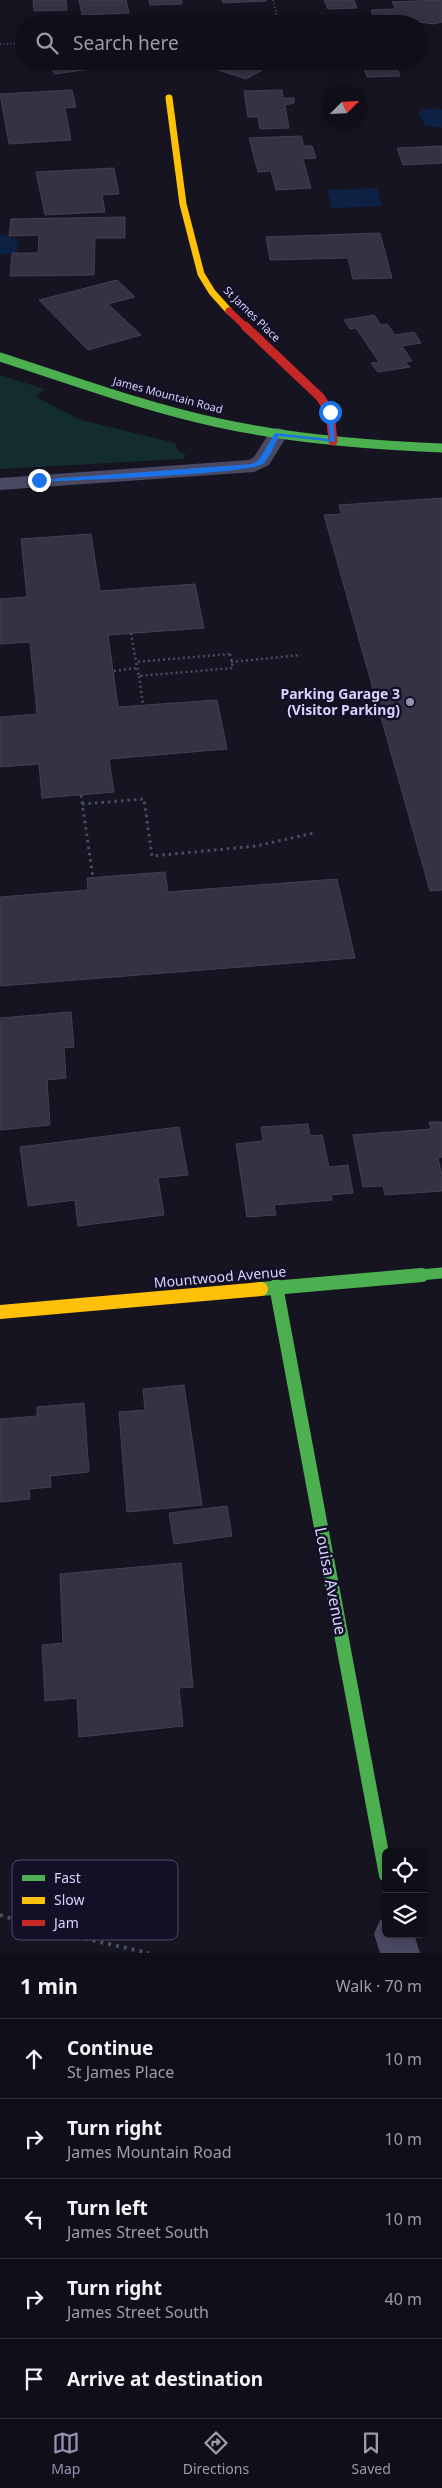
<!DOCTYPE html>
<meta charset="utf-8">
<style>
body{margin:0;font-family:"Noto Sans",sans-serif;background:#1e1d26;color:#f1f3f6}
.controls{position:absolute;right:15px;bottom:15px;display:grid;overflow:hidden;border-radius:8px;box-shadow:0 2px 12px #0003}
.controls button{width:45px;height:45px;display:grid;place-items:center;padding:0;border:0;border-bottom:1px solid #302f38;background:#100f19;color:#f1f3f6;font:25px sans-serif}
.compass{position:absolute;left:322px;top:85px;width:45px;height:45px;border-radius:50%;background:#100f19;box-shadow:0 2px 12px #0003;rotate:66deg}
.stop{position:absolute;width:15px;height:15px;margin:-11px;border:4px solid #1a73e8;border-radius:50%;background:#fff}
.stop.end{background:#1a73e8;border-color:#fff;box-shadow:0 1px 5px #0008}
.list{margin:0;padding:0;list-style:none}
h2{display:flex;justify-content:space-between;align-items:center;height:65px;margin:0;padding:0 20px;font-size:21px}
h2 small{font-size:16px;font-weight:400;color:#9c9ca2}
.list li{display:grid;grid-template-columns:32px 1fr auto;gap:15px;align-items:center;box-sizing:border-box;height:80px;padding:0 20px;border-top:1px solid #302f38}
.list b{display:block;font-size:19px;white-space:nowrap}
.list p{margin:0;font-size:16px;white-space:nowrap;color:#9c9ca2}
.list em{font-size:16px;font-style:normal;color:#9c9ca2}
.icon{flex:none;width:28px;height:28px;fill:none;stroke:currentColor;stroke-width:2;stroke-linecap:round;stroke-linejoin:round}
.map{position:relative;flex:none;width:442px;height:1953px;overflow:hidden}
.search{position:absolute;background:#100f19;box-shadow:0 2px 12px #0003;left:15px;right:15px;top:15px;height:55px;display:flex;align-items:center;gap:12px;box-sizing:border-box;padding:0 18px;border-radius:28px;color:#9c9ca2;font-size:19px}
.sheet{height:465px;background:#100f19}
nav{display:flex;justify-content:space-around;align-items:center;box-sizing:border-box;height:70px;border-top:1px solid #302f38;background:#100f19;font-size:14px;color:#9c9ca2}
nav a{display:grid;justify-items:center;gap:2px}
nav .on{color:#9591b1}
.map>svg:first-child{display:block}
</style>
<div class="map">
<svg width="442" height="1953" viewBox="0 0 442 1953">
<rect width="100%" height="100%" fill="#161421"/>
<!-- green -->
<path fill="#132c2d" d="M0,375L45,389L36,397L81,420L175,443L178,451L186,455L183,459L0,469Z"/>
<!-- water -->
<path fill="#0d2144" d="M436,108L442,110V128L425,125L418,113L424,109Z
M377,188L382,206L332,208L327,190Z
M0,234L18,239L17,252L0,255Z"/>
<!-- building -->
<path fill="#343243" stroke="#433f54" d="M33,0H66L67,10L34,11Z
M79,0H126L129,13L82,15Z
M149,0H182V4L150,5Z
M222,0H266V1L223,3Z
M324,0H354L357,8L328,9Z
M442,0V22L433,24L420,22L415,18L375,20L371,10L396,9L392,2Z
M46,61H123L125,64L55,74Z
M191,61H279L246,79Z
M394,61L400,76L367,77L362,63Z
M72,90L76,107L65,108L71,140L9,144L0,94Z
M282,90L283,98H294V103L285,105L289,128L260,129L258,117H248L244,91Z
M301,136L304,146H312L316,158L303,159L311,188L276,190L271,171L258,172L249,138Z
M442,146V163L403,165L397,148Z
M114,168L119,194L102,195L105,212L45,215L36,172Z
M125,217V238H95L94,275L10,276L12,253H38L39,235L9,236L11,219Z
M380,233L392,278L353,279L348,258L270,260L266,237Z
M117,280L135,297L108,304L141,335L88,350L39,300Z
M374,315L381,325L387,324L395,335L414,332L421,343L402,346L412,361L405,362L410,367L378,372L371,363L379,362L356,328L350,329L344,320Z
M442,498V890L430,891L324,515L341,514L339,505Z
M91,534L100,591L195,584L204,628L108,635L118,707L217,700L227,749L109,759L114,792L42,798L39,764L0,767V717L37,714L30,642L0,644V599L27,597L21,539Z
M165,872L168,892L337,879L355,958L0,986V897L88,890L87,878Z
M71,1012L74,1047L64,1048L66,1078L47,1080L50,1125L0,1130V1018Z
M429,1122H442V1157L438,1158L442,1176V1191L385,1195L383,1186L363,1187L353,1135L431,1129Z
M308,1124L310,1136L322,1135L329,1167L348,1165L353,1193L331,1195L332,1200L274,1205L276,1215L247,1217L236,1144L263,1141L261,1127Z
M179,1127L188,1175L158,1178L164,1215L78,1226L75,1200L28,1206L20,1147Z
M184,1385L202,1505L127,1512L119,1412L145,1410L143,1389Z
M84,1403L89,1472L50,1476L51,1487L29,1489L30,1499L0,1502V1419L37,1416V1407Z
M227,1506L232,1536L174,1544L169,1513Z
M181,1563L193,1687L179,1688L183,1726L79,1737L77,1698L45,1701L42,1645L63,1643L60,1574Z"/>
<g fill="none" stroke-linecap="round" stroke-linejoin="round">
<!-- path-far3 -->
<path stroke="#44505f" stroke-width="2" stroke-dasharray="1 2.5" stroke-linecap="butt" d="M273,0L277,16L276,24
M0,44L24,43"/>
<!-- path-far2 -->
<path stroke="#44505f" stroke-width="2.5" stroke-dasharray="2 3" stroke-linecap="butt" d="M131,633L136,662
M230,654L233,668L139,676L136,662Z
M231,662L301,655
M114,671L137,668
M139,676L143,705"/>
<!-- path-far1 -->
<path stroke="#44505f" stroke-width="3" stroke-dasharray="2.5 4" stroke-linecap="butt" d="M81,795L93,878
M82,804L144,799L152,856L256,846L314,833"/>
<!-- path -->
<path stroke="#44505f" stroke-width="4" stroke-dasharray="3 5" stroke-linecap="butt" d="M0,1915L51,1931L149,1953"/>
<!-- street -->
<path fill="#4a4962" fill-rule="evenodd" d="M278,428L285,430L288,434L269,465L254,472L0,490V478L249,460L254,457L271,430Z
M386,1918V1934H414L420,1953H380L374,1934L380,1920Z"/>
<!-- fast-far2 -->
<path stroke="#4caf50" stroke-width="9" d="M0,357C72,380 144,407 219,423C292,439 367,445 442,448"/>
<!-- fast-far1 -->
<path stroke="#4caf50" stroke-width="11" d="M408,1276L442,1273"/>
<!-- fast -->
<path stroke="#4caf50" stroke-width="14" d="M276,1286L386,1875
M261,1289L422,1275"/>
<!-- slow-far1 -->
<path stroke="#ffc107" stroke-width="7" d="M169,98L183,204L201,274L212,292L229,311"/>
<!-- slow -->
<path stroke="#ffc107" stroke-width="14" d="M0,1312L261,1289"/>
<!-- jam-far1 -->
<path stroke="#c62828" stroke-width="7" d="M229,311L247,328"/>
<!-- jam -->
<path stroke="#c62828" stroke-width="9" d="M245,326L320,397L330,412L333,441"/>
</g>
<!-- route -->
<path fill="#1a73e8" d="M330,410L333,412L335,442L279,436C275,444 270,456 264,463C251,475 69,480 39,482L36,480L252,464L259,460L275,433L330,439L327,412Z"/>
<!-- markers -->
<circle fill="#9591b1" stroke="#130f26" stroke-width="2" cx="410" cy="702" r="5"/>
<g text-anchor="middle" stroke-width="5" stroke-linejoin="round" paint-order="stroke">
<!-- far-street labels -->
<g font-size="11" fill="#d9d4ff" stroke="#130f26">
<text transform="translate(252 314) rotate(44)" y="4">St James Place</text>
<text transform="translate(168 395) rotate(15)" y="4">James Mountain Road</text>
</g>
<!-- poi labels -->
<g font-size="14" font-weight="bold" fill="#d9d4ff" stroke="#130f26" text-anchor="end">
<text x="400" y="699">Parking Garage 3<tspan x="400" dy="16">(Visitor Parking)</tspan></text>
</g>
<!-- street labels -->
<g font-size="14" fill="#d9d4ff" stroke="#130f26">
<text transform="translate(220 1277) rotate(-5)" y="5">Mountwood Avenue</text>
</g>
<!-- near-street labels -->
<g font-size="16" fill="#d9d4ff" stroke="#130f26">
<text transform="translate(331 1581) rotate(79)" y="6">Louisa Avenue</text>
</g>
</g>
<!-- legend -->
<rect x="12" y="1860" width="166" height="80" rx="8" fill="#130f26" stroke="#4e4a67" stroke-width="1"/>
<rect x="22" y="1875" width="23" height="6" fill="#4caf50"/>
<rect x="22" y="1897" width="23" height="7" fill="#ffc107"/>
<rect x="22" y="1920" width="23" height="6" fill="#c62828"/>
<g font-size="14" fill="#d9d4ff">
<text x="54" y="1883">Fast</text>
<text x="54" y="1905">Slow</text>
<text x="54" y="1928">Jam</text>
</g>
</svg>
<div class="controls">
<button><svg class="icon" aria-label="locate" viewBox="0 0 24 24"><circle cx="12" cy="12" r="6"/><path d="M12 2v4M12 18v4M2 12h4M18 12h4"/></svg></button>
<button><svg class="icon" aria-label="layers" viewBox="0 0 24 24"><path d="M12 4l9 5-9 5-9-5zM3 14l9 5 9-5"/></svg></button>
</div>
<svg class="compass" viewBox="-18 -18 36 36"><path d="M0-13l5 13h-10z" fill="#e53935"/><path d="M0 13l5-13h-10z" fill="#9c9ca2"/></svg>
<div class="stop" style="left:330px;top:412px"></div>
<div class="stop end" style="left:39px;top:480px"></div>
<div class="search"><svg class="icon" aria-label="search" viewBox="0 0 24 24"><circle cx="10" cy="10" r="6"/><path d="M15 15l6 6"/></svg>Search here</div>
</div>
<section class="sheet">
<h2>1 min<small>Walk · 70 m</small></h2>
<ul class="list">
<li><svg class="icon" aria-label="ahead" viewBox="0 0 24 24"><path d="M12 20V5M6 11l6-6 6 6"/></svg><div><b>Continue</b><p>St James Place</p></div><em>10 m</em></li>
<li><svg class="icon" aria-label="right" viewBox="0 0 24 24"><path d="M7 20v-9h11M14 6l5 5-5 5"/></svg><div><b>Turn right</b><p>James Mountain Road</p></div><em>10 m</em></li>
<li><svg class="icon" aria-label="left" viewBox="0 0 24 24"><path d="M17 20v-9H6M10 6l-5 5 5 5"/></svg><div><b>Turn left</b><p>James Street South</p></div><em>10 m</em></li>
<li><svg class="icon" aria-label="right" viewBox="0 0 24 24"><path d="M7 20v-9h11M14 6l5 5-5 5"/></svg><div><b>Turn right</b><p>James Street South</p></div><em>40 m</em></li>
<li><svg class="icon" aria-label="arrive" viewBox="0 0 24 24"><path d="M6 21V4h12l-3 4 3 4H6"/></svg><div><b>Arrive at destination</b></div></li>
</ul>
</section>
<nav>
<a class="on"><svg class="icon" aria-label="map" viewBox="0 0 24 24"><path d="M3 6l6-2 6 2 6-2v14l-6 2-6-2-6 2zM9 4v14M15 6v14"/></svg>Map</a>
<a><svg class="icon" aria-label="directions" viewBox="0 0 24 24"><path d="M12 3l9 9-9 9-9-9zM9 14v-3h6M13 9l2 2-2 2"/></svg>Directions</a>
<a><svg class="icon" aria-label="saved" viewBox="0 0 24 24"><path d="M7 4h10v16l-5-4-5 4z"/></svg>Saved</a>
</nav>
